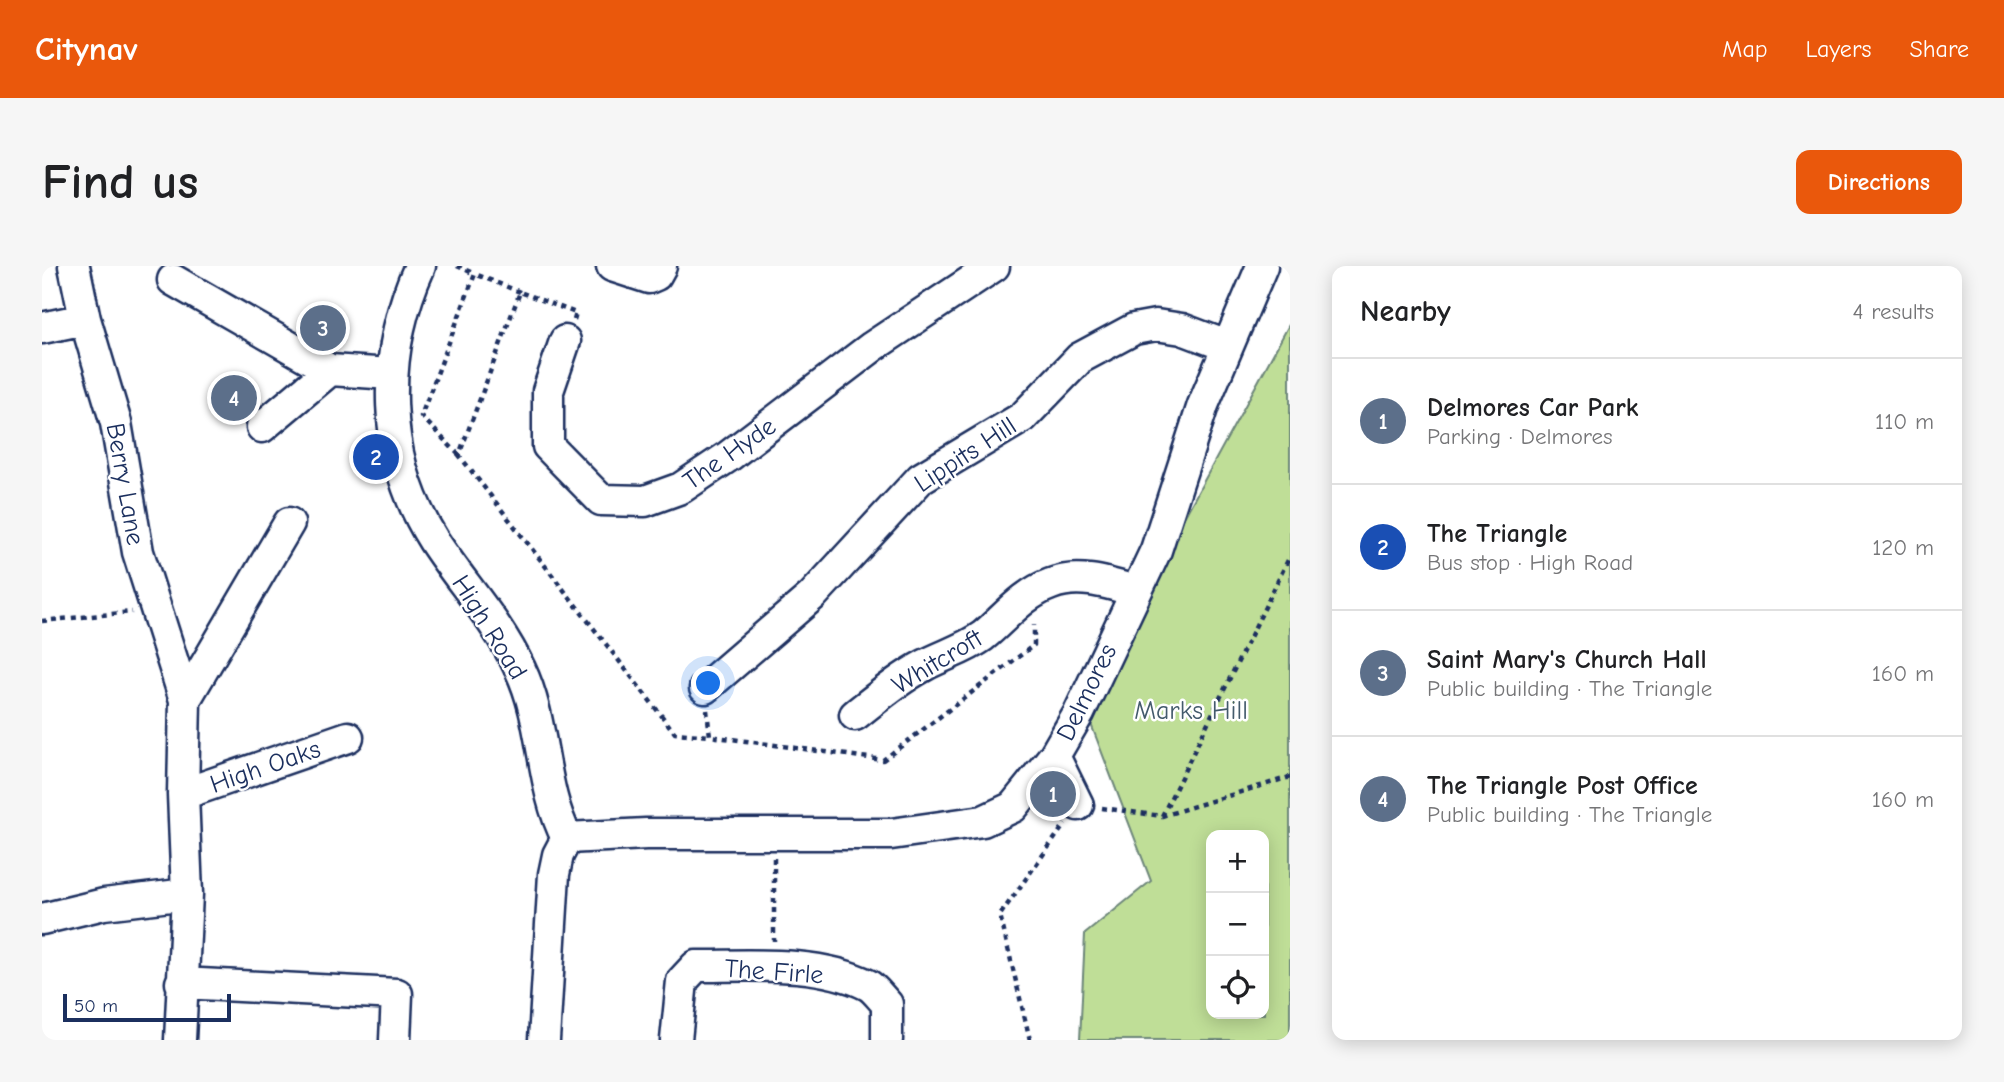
<!DOCTYPE html>
<meta charset="utf-8">
<style>
body{margin:0;font-family:"Comic Neue",sans-serif;background:#f6f6f6;color:#202124}
.controls{position:absolute;right:21px;bottom:21px;display:grid;overflow:hidden;border-radius:14px;box-shadow:0 4px 18px #0003}
.controls button{width:63px;height:63px;display:grid;place-items:center;padding:0;border:0;border-bottom:2px solid #e0e0e0;background:#fff;color:#202124;font:35px sans-serif}
.scale{position:absolute;left:21px;bottom:18px;width:168px;box-sizing:border-box;padding-left:7px;border:4px solid #1b2f5e;border-top:0;font-size:19px;line-height:24px;white-space:nowrap;color:#1b2f5e;-webkit-text-stroke:5px #fff;paint-order:stroke}
.you{position:absolute;left:667px;top:418px;width:24px;height:24px;margin:-18px;border:5px solid #fff;border-radius:50%;background:#1a73e8;box-shadow:0 0 0 10px #1a73e833}
.badge{display:grid;place-items:center;width:46px;height:46px;border-radius:50%;background:#ea580c;color:#fff;font-size:23px;font-weight:700}
.pin{position:absolute;translate:-50% -50%;border:4px solid #fff;box-shadow:0 2px 7px #0006}
.list{margin:0;padding:0;list-style:none}
h2{display:flex;justify-content:space-between;align-items:center;height:91px;margin:0;padding:0 28px;font-size:30px}
h2 small{font-size:23px;font-weight:400;color:#757577}
.list li{display:grid;grid-template-columns:46px 1fr auto;gap:21px;align-items:center;box-sizing:border-box;height:126px;padding:0 28px;border-top:2px solid #e0e0e0}
.list b{display:block;font-size:26px;white-space:nowrap}
.list p{margin:0;font-size:23px;white-space:nowrap;color:#757577}
.list em{font-size:23px;font-style:normal;color:#757577}
.icon{flex:none;width:38px;height:38px;fill:none;stroke:currentColor;stroke-width:2;stroke-linecap:round;stroke-linejoin:round}
.map{position:relative;flex:none;width:1248px;height:774px;overflow:hidden;border-radius:14px}
header{display:flex;align-items:center;gap:42px;box-sizing:border-box;height:98px;padding:0 35px;background:#ea580c;color:#fff}
header strong{font-size:33px}
nav{display:flex;gap:38px;margin-inline-start:auto;font-size:24px}
.intro{display:flex;align-items:center;justify-content:space-between;box-sizing:border-box;height:168px;padding:0 42px}
h1{margin:0;font-size:49px}
.button{padding:18px 32px;border-radius:14px;background:#ea580c;color:#fff;font-size:24px;font-weight:700}
main{display:flex;gap:42px;padding:0 42px}
aside{flex:1;background:#fff;border-radius:14px;box-shadow:0 4px 18px #0003}
.map>svg:first-child{display:block}
</style>
<header>
<strong>Citynav</strong>
<nav><a>Map</a><a>Layers</a><a>Share</a></nav>
</header>
<div class="intro"><h1>Find us</h1><a class="button">Directions</a></div>
<main>
<div class="map">
<svg width="1248" height="774" viewBox="0 0 1248 774">
<rect width="100%" height="100%" fill="#fff"/>
<filter id="ink" filterUnits="userSpaceOnUse"><feTurbulence type="fractalNoise" baseFrequency=".0143" numOctaves="2"/><feDisplacementMap in="SourceGraphic" scale="14" xChannelSelector="R" yChannelSelector="G"/><feConvolveMatrix kernelMatrix="1 2 1 2 8 2 1 2 1" color-interpolation-filters="sRGB"/></filter>
<g filter="url(#ink)">
<!-- green -->
<path fill="#bfde97" stroke="#6d867a" stroke-width="2" fill-rule="evenodd" d="M1248,57V774H1038L1043,668L1109,615L1041,437ZM1169,569H1222V748H1169Z"/>
<g fill="none" stroke-linecap="round" stroke-linejoin="round">
<!-- minor casing -->
<g stroke="#1b2f5e" stroke-width="35">
<path id="minor" d="M32,0L43,53L74,157L96,286L143,434
M378,0C338,88 339,192 392,275C420,318 456,356 478,403C504,457 498,520 525,572
M570,0L607,12L614,9L619,0
M131,14L288,104L349,108
M0,62L43,53
M523,75L506,125V180L559,234L603,235L639,222L687,190L830,81L952,0
M220,161L288,104
M663,422L770,330L879,212L981,151L1038,92L1092,63L1114,59L1140,63L1185,80
M813,449C836,431 857,413 883,399C902,389 923,383 941,370C963,352 981,328 1009,318C1036,307 1066,317 1093,325
M1012,490L1036,539
M141,528L306,471
M525,572L604,568H849L941,555L971,541L1012,490L1037,447L1114,284L1161,139L1220,0
M0,653L62,638L145,628
M139,717L355,728L353,774
M138,774L145,628L141,528L143,434L247,257
M502,774L512,608L516,589L525,572
M634,774L640,715L654,700C709,700 775,694 826,719C833,723 839,732 845,738V774"/>
</g>
<!-- path -->
<path stroke="#1b2f5e" stroke-width="4.5" stroke-dasharray="5 5" stroke-linecap="butt" d="M415,0L433,8
M532,54L534,47L478,26L417,189L633,467L668,470
M417,189L379,150L433,8L478,26
M0,355L90,346
M665,444L668,470L841,494L992,379V359
M1060,542L1120,550L1248,511
M1120,550L1248,290
M732,592V675
M988,774L958,649L1023,558"/>
<!-- minor -->
<use href="#minor" stroke="#fff" stroke-width="30"/>
</g>
</g>
<g text-anchor="middle" stroke-width="5" stroke-linejoin="round" paint-order="stroke">
<!-- street labels -->
<g font-size="26" fill="#1b2f5e" stroke="#fff">
<text transform="translate(687 187) rotate(-35)" y="9">The Hyde</text>
<text transform="translate(923 188) rotate(-33)" y="9">Lippits Hill</text>
<text transform="translate(84 218) rotate(80)" y="9">Berry Lane</text>
<text transform="translate(448 361) rotate(58)" y="9">High Road</text>
<text transform="translate(895 395) rotate(-31)" y="9">Whitcroft</text>
<text transform="translate(1044 426) rotate(-64)" y="9">Delmores</text>
<text transform="translate(223 500) rotate(-19)" y="9">High Oaks</text>
<text transform="translate(732 705) rotate(4)" y="9">The Firle</text>
</g>
<!-- park labels -->
<g font-size="26" fill="#445b6c" stroke="#fff">
<text x="1149" y="453">Marks Hill</text>
</g>
</g>
</svg>
<div class="controls">
<button>+</button>
<button>−</button>
<button><svg class="icon" aria-label="locate" viewBox="0 0 24 24"><circle cx="12" cy="12" r="6"/><path d="M12 2v4M12 18v4M2 12h4M18 12h4"/></svg></button>
</div>
<div class="scale">50 m</div>
<div class="you"></div>
<div class="pin badge" style="left:1011px;top:528px;background:#5c6f8a">1</div>
<div class="pin badge" style="left:334px;top:191px;background:#1a4fb4">2</div>
<div class="pin badge" style="left:281px;top:62px;background:#5c6f8a">3</div>
<div class="pin badge" style="left:192px;top:132px;background:#5c6f8a">4</div>
</div>
<aside>
<h2>Nearby<small>4 results</small></h2>
<ul class="list">
<li><span class="badge" style="background:#5c6f8a">1</span><div><b>Delmores Car Park</b><p>Parking · Delmores</p></div><em>110 m</em></li>
<li><span class="badge" style="background:#1a4fb4">2</span><div><b>The Triangle</b><p>Bus stop · High Road</p></div><em>120 m</em></li>
<li><span class="badge" style="background:#5c6f8a">3</span><div><b>Saint Mary's Church Hall</b><p>Public building · The Triangle</p></div><em>160 m</em></li>
<li><span class="badge" style="background:#5c6f8a">4</span><div><b>The Triangle Post Office</b><p>Public building · The Triangle</p></div><em>160 m</em></li>
</ul>
</aside>
</main>
